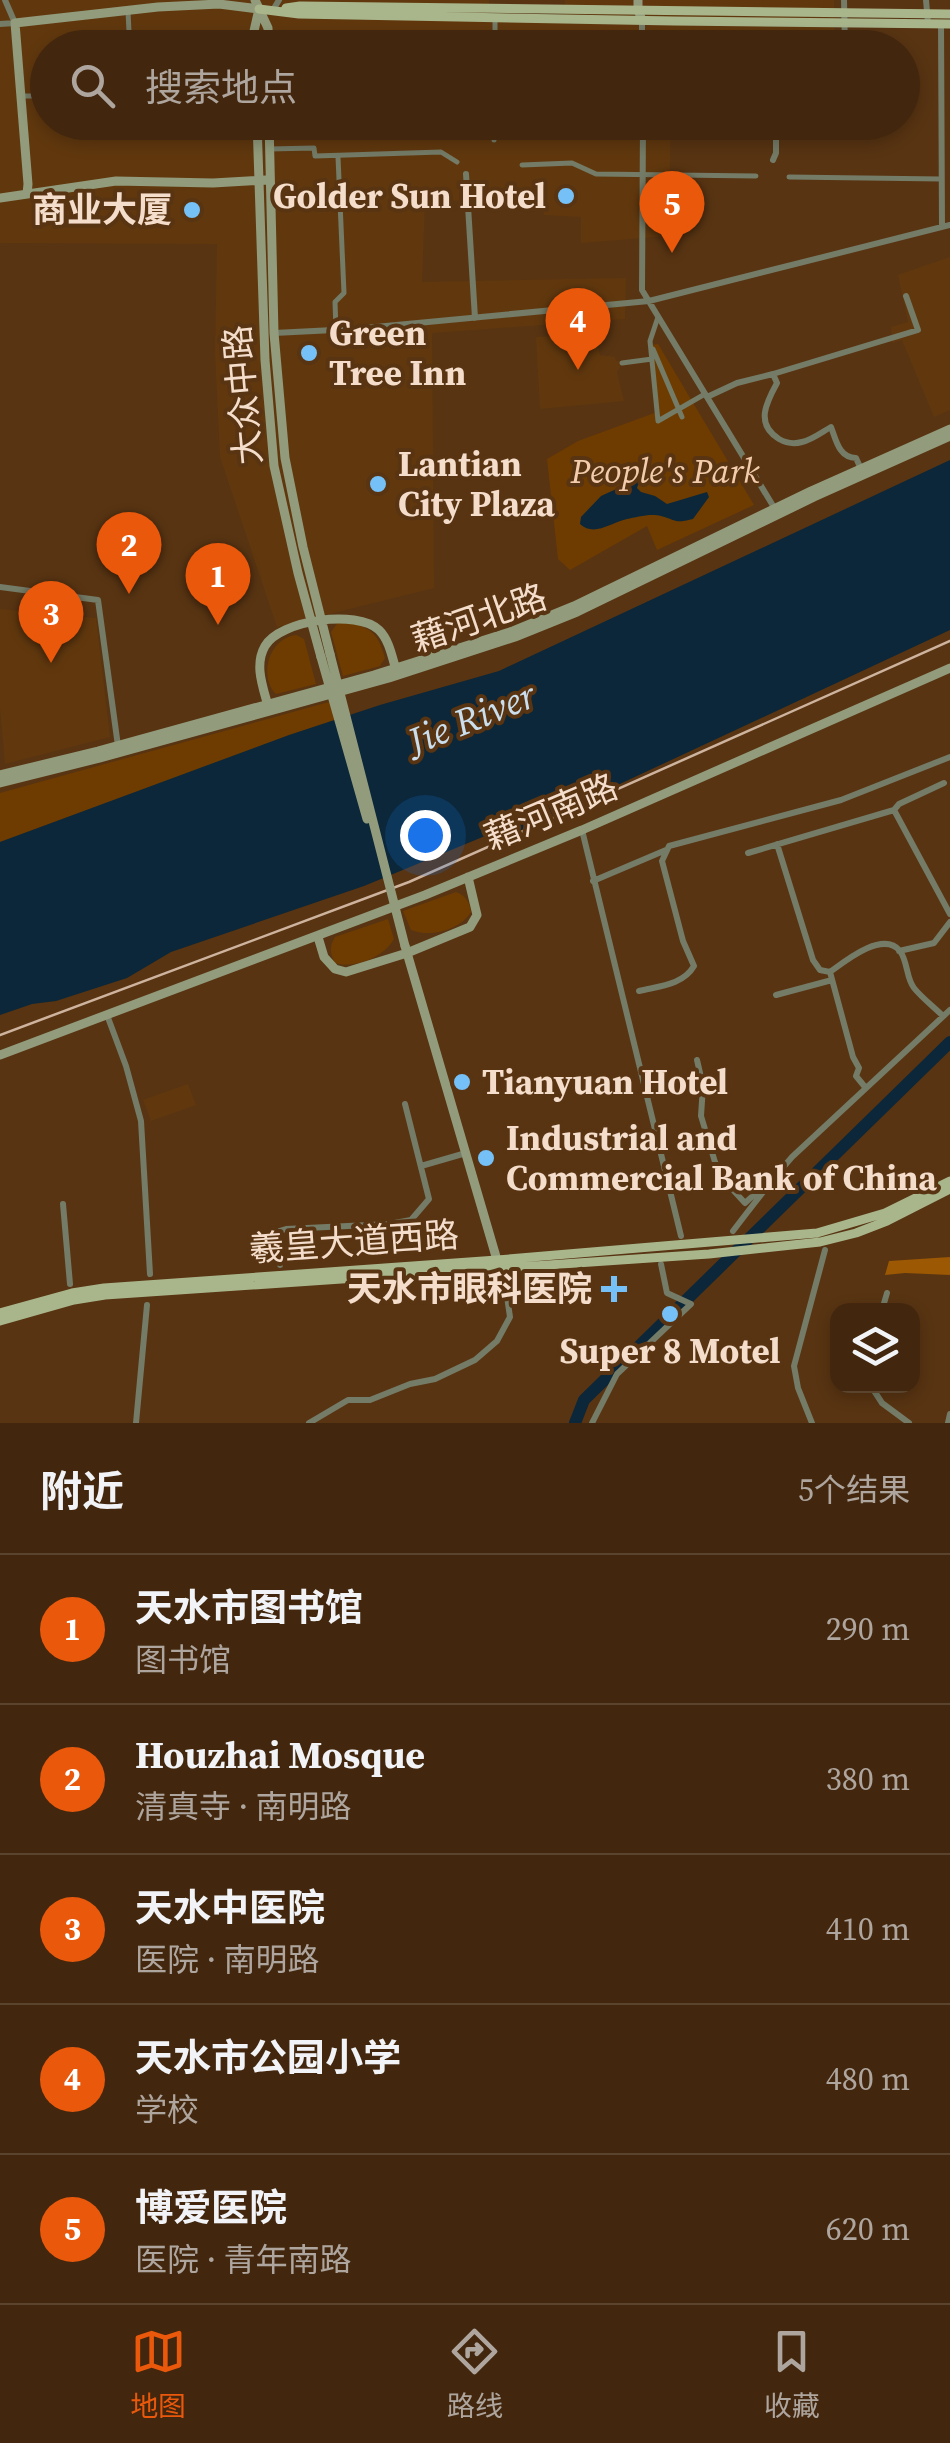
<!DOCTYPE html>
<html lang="zh">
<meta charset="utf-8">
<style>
body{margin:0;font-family:"Source Serif 4","Noto Sans SC",serif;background:#492f17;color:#f1f3f6}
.controls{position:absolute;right:30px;bottom:30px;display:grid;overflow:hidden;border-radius:20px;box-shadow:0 5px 15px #0003}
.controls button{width:90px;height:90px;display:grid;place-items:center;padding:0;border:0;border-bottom:2px solid #5a442e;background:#42270e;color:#f1f3f6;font:50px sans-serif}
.you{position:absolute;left:425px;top:835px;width:35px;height:35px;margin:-25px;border:8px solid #fff;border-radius:50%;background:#1a73e8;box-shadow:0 0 0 15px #1a73e833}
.badge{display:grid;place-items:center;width:65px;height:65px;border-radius:50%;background:#ea580c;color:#fff;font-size:32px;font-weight:700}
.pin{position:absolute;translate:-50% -82px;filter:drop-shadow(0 2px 5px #0008)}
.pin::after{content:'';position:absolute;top:52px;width:35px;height:30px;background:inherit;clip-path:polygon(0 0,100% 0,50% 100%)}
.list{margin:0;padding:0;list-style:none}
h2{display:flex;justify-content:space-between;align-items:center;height:130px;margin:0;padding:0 40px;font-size:42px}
h2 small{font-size:32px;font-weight:400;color:#aea59e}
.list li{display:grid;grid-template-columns:65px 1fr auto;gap:30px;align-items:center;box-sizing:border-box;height:150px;padding:0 40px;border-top:2px solid #5a442e}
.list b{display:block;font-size:38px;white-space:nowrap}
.list p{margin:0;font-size:32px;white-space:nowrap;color:#aea59e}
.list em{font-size:32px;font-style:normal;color:#aea59e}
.icon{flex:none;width:55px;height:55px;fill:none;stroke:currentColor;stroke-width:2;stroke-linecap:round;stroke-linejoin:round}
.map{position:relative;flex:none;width:950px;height:1423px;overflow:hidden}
.search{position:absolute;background:#42270e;box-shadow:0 5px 15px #0003;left:30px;right:30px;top:30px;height:110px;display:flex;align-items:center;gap:25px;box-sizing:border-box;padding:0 35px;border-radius:55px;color:#aea59e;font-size:38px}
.sheet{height:880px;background:#42270e}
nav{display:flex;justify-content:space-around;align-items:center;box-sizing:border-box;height:140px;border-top:2px solid #5a442e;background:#42270e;font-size:28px;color:#aea59e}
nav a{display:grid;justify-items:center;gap:5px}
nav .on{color:#ea580c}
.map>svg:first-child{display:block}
</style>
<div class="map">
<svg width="950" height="1423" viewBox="0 0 950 1423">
<rect width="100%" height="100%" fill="#583412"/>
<!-- built -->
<path fill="#61380e" d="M0,0H489V21L565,22V0H834L835,47L48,48V122L671,123L668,236L581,243V217L544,215L542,197L425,202L422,282L626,278L625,319L432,333L434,588L277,627L220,457L215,352L217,244L0,243Z
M950,257V410L934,417L902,340L892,343L891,327L908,322L898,275Z
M594,334L595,348H598L600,355L615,357L616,361H620V368L617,372L624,401L540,409L536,337Z
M0,609L96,618L110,737L5,764L0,708Z
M188,1084L196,1105L151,1121L143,1100Z"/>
<!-- green -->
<path fill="#6e3c01" d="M658,344L754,505L657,550L647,526L570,570L558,559L547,459L578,441L657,412L651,345Z
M339,621C360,625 375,627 382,649C386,661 386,656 380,666L343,676L331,632Z
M296,635L304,639L316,684L276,694C258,676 269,638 296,635Z
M329,702L335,720L0,842V793Z
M456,892C466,896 469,901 471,912C460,930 430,938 411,930L403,911Z
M388,919L394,939C384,957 355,969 335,963C330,953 329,947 335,937Z"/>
<!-- forest -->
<path fill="#9c5803" d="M950,1257V1275L905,1273L885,1275L889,1261Z"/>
<!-- water -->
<path fill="#0b2739" d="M950,460V630L519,831L485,836L364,886L171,952L127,978L56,1001L32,1004L0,1015V842L289,735L380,705L499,671Z
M659,465L663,467L660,471L640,479L637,488L641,492L655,496L667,504L707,492L709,497L693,519C673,524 677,520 661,516C651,513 636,517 627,519C610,523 594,537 580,524L581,517L601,496L625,485L635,472Z"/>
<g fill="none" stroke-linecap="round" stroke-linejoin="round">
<!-- river -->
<path stroke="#0b2739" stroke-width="12" d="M575,1423L584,1400L950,1042"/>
<!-- pedestrian -->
<path stroke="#747b66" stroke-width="5" d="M128,11L129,32
M495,48V17
M22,96H48
M494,140V122
M269,149L314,148L315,156L441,152L457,162
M522,165L572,163L596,174L756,176
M789,177L941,179
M658,317L650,341L658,421L705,394
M336,330L335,302L344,293L338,157
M653,349L682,417
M622,363L652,359"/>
<!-- minor -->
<path stroke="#747b66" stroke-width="6" d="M844,0L845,48
M926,0L928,23
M273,10L279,0
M941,23L942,227
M0,24L15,23L5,0
M642,48V20
M643,122L642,290L775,509
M773,160L776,153V122
M466,174L475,318
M274,333L354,329L649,301L950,225
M707,397L737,383L773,374
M861,469L856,458C839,458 836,440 831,427C822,432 812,440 802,442C795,444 786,443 779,439C755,424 766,403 777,383L773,374L918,330L906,296
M0,587L98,600L118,746
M894,810L950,914
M582,830L681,1236
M777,844L813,960L820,970L830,972L853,1057L859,1068L856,1076L865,1087
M748,853L894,810L899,804L944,783
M593,881L666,850
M899,951L934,943L950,922
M830,972C845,961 883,930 900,951C908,962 906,978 914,988C922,998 934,1007 943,1016
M639,991C659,986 683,985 694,966L683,941L662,861L669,846L841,800L950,757
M776,995L832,980
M107,1015L126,1066L141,1121L150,1274
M697,1060L703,1086L701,1116L715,1162L723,1179L745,1203L766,1184
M421,1166L466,1153
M63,1204L70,1284
M733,1231C752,1206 771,1181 792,1157L950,1010
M280,1265L276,1232L286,1229L389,1224L411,1220L429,1199L405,1104
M882,1310L887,1293
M871,1386L882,1403L909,1423
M136,1423L147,1305
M309,1423L348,1400H370L410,1384L435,1379L475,1360L497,1341L510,1317L504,1276
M592,1423L617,1374L691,1304L667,1293L661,1264
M812,1423L798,1388L794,1366L825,1250
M948,1423L950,1414"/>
<!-- secondary -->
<path stroke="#929c7c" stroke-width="9" d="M255,0L268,28L269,48
M638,0V10L642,20
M253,48L254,31L259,9
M257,122L265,360L274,466L298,573L321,657
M269,122L274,333L285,458L303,547L330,654
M27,194L28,184L15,23L158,7L219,4L259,9
M0,198L116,181L213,183L266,180
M268,706C263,687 254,665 265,646C280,620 357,609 379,630C390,641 392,658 397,673
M0,775L98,751L374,675L513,631L574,606L811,491L950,429
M0,783L100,758L389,678L515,637L577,612L814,497L950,436
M318,937L324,957L335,969L346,972L407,953L470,927L477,915L468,877
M405,946L497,1260L504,1276
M0,1055L425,895L582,830L950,668"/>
<!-- primary -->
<path stroke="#a9b68c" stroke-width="9" d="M286,8L300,6L950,14
M259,9L299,14L674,21L950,24
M0,1313L72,1293L104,1288L497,1260L817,1233L885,1213L950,1181
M0,1321L74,1300L105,1295L709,1254L820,1242L856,1233L887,1221L950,1189"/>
<!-- tram -->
<path stroke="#ceb49e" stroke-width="2.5" d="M0,1035L409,882L950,641"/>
<!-- secondary-bridge -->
<path stroke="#929c7c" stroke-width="9" d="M330,654L405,946
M321,657L367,819"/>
</g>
<!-- markers -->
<g fill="#75c0f6" stroke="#583412" stroke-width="4">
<circle cx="566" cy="196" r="10"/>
<circle cx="192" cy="210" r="10"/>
<circle cx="309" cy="353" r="10"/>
<circle cx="378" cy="484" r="10"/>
<circle cx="462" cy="1082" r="10"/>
<circle cx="486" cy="1158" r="10"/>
<path d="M609 1274h10v10h10v10h-10v10h-10v-10h-10v-10h10z"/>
<circle cx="670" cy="1314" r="10"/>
</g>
<g text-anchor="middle" stroke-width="8" stroke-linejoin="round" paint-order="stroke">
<!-- poi labels -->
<g font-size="35" font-weight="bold" fill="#f4ddcb" stroke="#583412" text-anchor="start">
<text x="546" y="208" text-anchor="end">Golder Sun Hotel</text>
<text x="172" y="222" text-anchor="end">商业大厦</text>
<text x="329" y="345">Green<tspan x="329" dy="40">Tree Inn</tspan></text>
<text x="398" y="476">Lantian<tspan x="398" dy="40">City Plaza</tspan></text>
<text x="482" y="1094">Tianyuan Hotel</text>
<text x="506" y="1150">Industrial and<tspan x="506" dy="40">Commercial Bank of China</tspan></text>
<text x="592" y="1301" text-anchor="end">天水市眼科医院</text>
<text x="670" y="1363" text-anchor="middle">Super 8 Motel</text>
</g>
<!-- street labels -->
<g font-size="35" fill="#f4ddcb" stroke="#583412">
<text transform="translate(243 395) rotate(-95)" y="12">大众中路</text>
<text transform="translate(479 618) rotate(-19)" y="12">藉河北路</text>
<text transform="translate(551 812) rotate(-23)" y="12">藉河南路</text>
<text transform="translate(354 1242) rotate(-4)" y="12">羲皇大道西路</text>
</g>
<!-- park labels -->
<g font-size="35" font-style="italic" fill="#f2ccad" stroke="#583412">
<text x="665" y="483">People's Park</text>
</g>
<!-- water labels -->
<g font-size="38" font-style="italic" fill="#cadeed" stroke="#583412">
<text transform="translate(472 718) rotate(-22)" y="13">Jie River</text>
</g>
</g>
</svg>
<div class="controls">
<button><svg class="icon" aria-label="layers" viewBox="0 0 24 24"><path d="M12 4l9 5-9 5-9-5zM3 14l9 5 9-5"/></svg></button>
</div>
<div class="you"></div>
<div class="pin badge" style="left:218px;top:625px">1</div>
<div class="pin badge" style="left:129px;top:594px">2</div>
<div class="pin badge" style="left:51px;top:663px">3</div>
<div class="pin badge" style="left:578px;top:370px">4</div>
<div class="pin badge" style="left:672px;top:253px">5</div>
<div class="search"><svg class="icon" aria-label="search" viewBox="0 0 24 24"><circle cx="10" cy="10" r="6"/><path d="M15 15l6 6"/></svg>搜索地点</div>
</div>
<section class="sheet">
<h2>附近<small>5个结果</small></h2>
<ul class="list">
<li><span class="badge">1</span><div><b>天水市图书馆</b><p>图书馆</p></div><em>290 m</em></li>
<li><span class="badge">2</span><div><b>Houzhai Mosque</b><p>清真寺 · 南明路</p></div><em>380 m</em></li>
<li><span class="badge">3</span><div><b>天水中医院</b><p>医院 · 南明路</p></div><em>410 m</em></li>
<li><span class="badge">4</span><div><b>天水市公园小学</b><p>学校</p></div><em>480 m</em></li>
<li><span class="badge">5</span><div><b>博爱医院</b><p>医院 · 青年南路</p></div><em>620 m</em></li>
</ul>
</section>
<nav>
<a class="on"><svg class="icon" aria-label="map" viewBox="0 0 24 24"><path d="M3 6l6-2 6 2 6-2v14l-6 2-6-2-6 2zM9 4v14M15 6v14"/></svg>地图</a>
<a><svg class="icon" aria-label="directions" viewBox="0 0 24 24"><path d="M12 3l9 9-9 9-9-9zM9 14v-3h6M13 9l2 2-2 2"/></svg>路线</a>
<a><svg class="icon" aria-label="saved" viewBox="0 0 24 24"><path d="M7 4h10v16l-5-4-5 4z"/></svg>收藏</a>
</nav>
